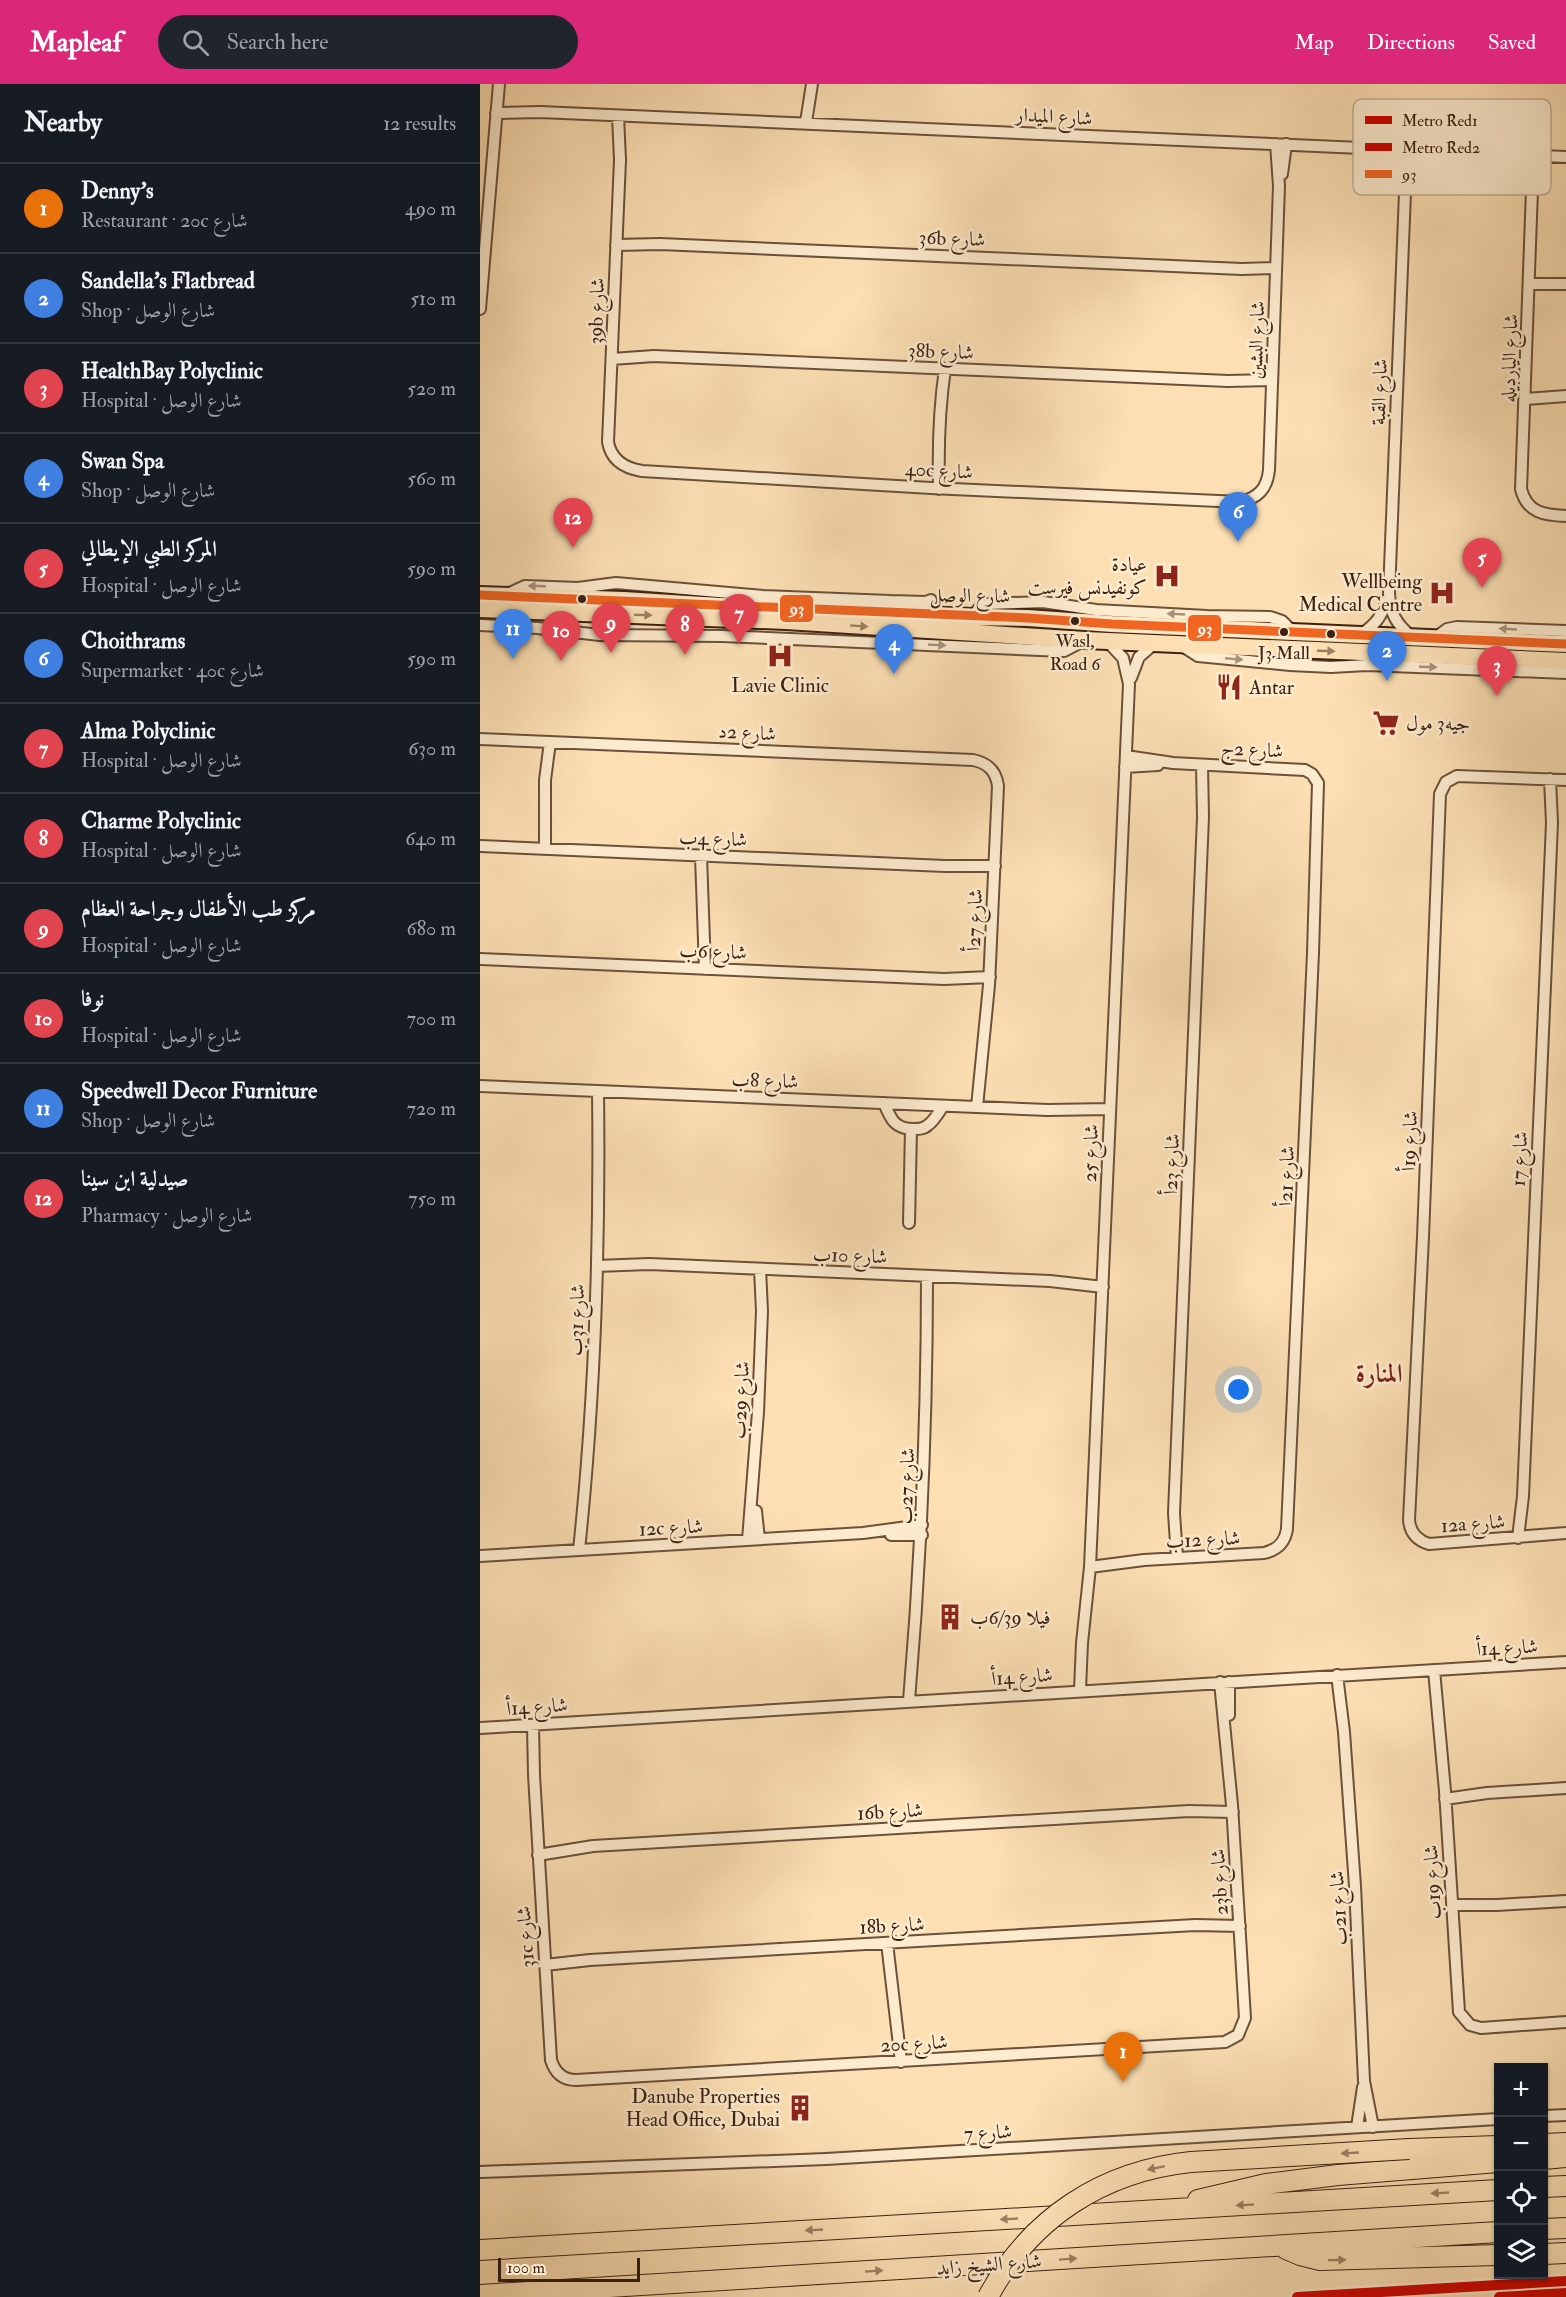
<!DOCTYPE html>
<meta charset="utf-8">
<style>
body{margin:0;font-family:"IM FELL Double Pica",Amiri,serif;background:#20242c;color:#f1f3f6}
.controls{position:absolute;right:18px;bottom:18px;display:grid;overflow:hidden;border-radius:0px;box-shadow:0 2px 4px #0004}
.controls button{width:54px;height:54px;display:grid;place-items:center;padding:0;border:0;border-bottom:2px solid #363941;background:#171b24;color:#f1f3f6;font:30px sans-serif}
.scale{position:absolute;left:18px;bottom:15px;width:142px;box-sizing:border-box;padding-left:6px;border:3px solid #3b2112;border-top:0;font-size:16px;line-height:21px;white-space:nowrap;color:#3b2112;-webkit-text-stroke:4px #fdebce;paint-order:stroke}
.you{position:absolute;left:759px;top:1306px;width:21px;height:21px;margin:-15px;border:4px solid #fff;border-radius:50%;background:#1a73e8;box-shadow:0 0 0 9px #1a73e833}
.badge{display:grid;place-items:center;width:39px;height:39px;border-radius:50%;background:#db2777;color:#fff;font-size:20px;font-weight:700}
.pin{position:absolute;translate:-50% -50px;filter:drop-shadow(0 2px 3px #0008)}
.pin::after{content:'';position:absolute;top:32px;width:21px;height:18px;background:inherit;clip-path:polygon(0 0,100% 0,50% 100%)}
.list{margin:0;padding:0;list-style:none}
h2{display:flex;justify-content:space-between;align-items:center;height:78px;margin:0;padding:0 24px;font-size:26px}
h2 small{font-size:20px;font-weight:400;color:#9ea1a6}
.list li{display:grid;grid-template-columns:39px 1fr auto;gap:18px;align-items:center;box-sizing:border-box;height:90px;padding:0 24px;border-top:2px solid #363941}
.list b{display:block;font-size:22px;white-space:nowrap}
.list p{margin:0;font-size:20px;white-space:nowrap;color:#9ea1a6}
.list em{font-size:20px;font-style:normal;color:#9ea1a6}
.icon{flex:none;width:33px;height:33px;fill:none;stroke:currentColor;stroke-width:2;stroke-linecap:round;stroke-linejoin:round}
.map{position:relative;flex:none;width:1086px;height:2213px;overflow:hidden}
header{display:flex;align-items:center;gap:36px;box-sizing:border-box;height:84px;padding:0 30px;background:#db2777;color:#fff}
header strong{font-size:28px}
nav{display:flex;gap:33px;margin-inline-start:auto;font-size:21px}
.search{width:420px;height:54px;background:#20242c;display:flex;align-items:center;gap:15px;box-sizing:border-box;padding:0 21px;border-radius:33px;color:#9ea1a6;font-size:22px}
main{display:flex}
aside{flex:1;background:#171b24}
.map>svg:first-child{display:block}
</style>
<header>
<strong>Mapleaf</strong>
<div class="search"><svg class="icon" aria-label="search" viewBox="0 0 24 24"><circle cx="10" cy="10" r="6"/><path d="M15 15l6 6"/></svg>Search here</div>
<nav><a>Map</a><a>Directions</a><a>Saved</a></nav>
</header>
<main>
<aside>
<h2>Nearby<small>12 results</small></h2>
<ul class="list">
<li><span class="badge" style="background:#e8710a">1</span><div><b>Denny's</b><p>Restaurant · 20c شارع</p></div><em>490 m</em></li>
<li><span class="badge" style="background:#3f7fe0">2</span><div><b>Sandella's Flatbread</b><p>Shop · شارع الوصل</p></div><em>510 m</em></li>
<li><span class="badge" style="background:#e0444e">3</span><div><b>HealthBay Polyclinic</b><p>Hospital · شارع الوصل</p></div><em>520 m</em></li>
<li><span class="badge" style="background:#3f7fe0">4</span><div><b>Swan Spa</b><p>Shop · شارع الوصل</p></div><em>560 m</em></li>
<li><span class="badge" style="background:#e0444e">5</span><div><b>المركز الطبي الإيطالي</b><p>Hospital · شارع الوصل</p></div><em>590 m</em></li>
<li><span class="badge" style="background:#3f7fe0">6</span><div><b>Choithrams</b><p>Supermarket · 40c شارع</p></div><em>590 m</em></li>
<li><span class="badge" style="background:#e0444e">7</span><div><b>Alma Polyclinic</b><p>Hospital · شارع الوصل</p></div><em>630 m</em></li>
<li><span class="badge" style="background:#e0444e">8</span><div><b>Charme Polyclinic</b><p>Hospital · شارع الوصل</p></div><em>640 m</em></li>
<li><span class="badge" style="background:#e0444e">9</span><div><b>مركز طب الأطفال وجراحة العظام</b><p>Hospital · شارع الوصل</p></div><em>680 m</em></li>
<li><span class="badge" style="background:#e0444e">10</span><div><b>نوفا</b><p>Hospital · شارع الوصل</p></div><em>700 m</em></li>
<li><span class="badge" style="background:#3f7fe0">11</span><div><b>Speedwell Decor Furniture</b><p>Shop · شارع الوصل</p></div><em>720 m</em></li>
<li><span class="badge" style="background:#e0444e">12</span><div><b>صيدلية ابن سينا</b><p>Pharmacy · شارع الوصل</p></div><em>750 m</em></li>
</ul>
</aside>
<div class="map">
<svg width="1086" height="2213" viewBox="0 0 1086 2213">
<rect width="100%" height="100%" fill="#fce0b4"/>
<filter id="stains"><feTurbulence type="fractalNoise" baseFrequency=".00333" numOctaves="4"/><feColorMatrix values="0 0 0 0 .2 0 0 0 0 .09 0 0 0 0 .02 0 0 0 .5 -.17"/></filter>
<radialGradient id="worn" r=".72"><stop offset=".6" stop-color="#630" stop-opacity="0"/><stop offset="1" stop-color="#630" stop-opacity=".3"/></radialGradient>
<g fill="none" stroke-linecap="round" stroke-linejoin="round">
<!-- minor casing -->
<g stroke="#6b513a" stroke-width="14">
<path id="minor" d="M16,29L60,28L1086,73
M138,32L140,76L128,358C131,376 144,384 162,387L451,404L760,418C778,414 787,405 789,386L799,102L796,60
M326,38L332,0
M923,66L925,109L909,509C910,529 916,540 932,553
M1057,72L1052,106L1041,405C1047,429 1064,431 1086,432
M802,90L806,60
M136,161L180,160L762,185L796,184
M1049,200H1086
M0,225L19,0
M132,275L174,272L748,297L792,296
M1046,315L1086,312
M459,405C458,364 459,325 465,285
M25,511L45,502L98,504L136,499L283,512L410,517L423,530
M410,517L446,518L451,516
M492,533L500,523L506,520L563,518L616,526L727,532L790,533L802,537L813,548
M0,541L57,544L120,551L242,552L584,567L605,556
M880,551C895,541 902,533 907,515
M955,554L967,545L977,543L1086,547
M699,560L718,572L810,581L851,583L887,581L1086,589
M651,594L659,573L675,559
M0,655L493,676C508,679 516,687 518,702L509,901L497,1023
M645,683L678,681
M1086,696L977,692L966,698L960,710L943,1153L929,1436C930,1448 936,1456 949,1460L1086,1449
M0,762L465,782H515
M65,765V696L70,658
M221,772L225,885
M0,875L464,895L510,893
M0,1002L568,1026L630,1025
M404,1019C411,1036 415,1045 434,1045C439,1045 444,1045 448,1041C454,1037 459,1028 463,1022
M429,1139L431,1045
M117,1182L169,1180L570,1197L623,1203
M276,1427L279,1455
M411,1451H442
M1038,1454L1043,1412L1072,739L1070,695
M268,1456L278,1328L282,1227L280,1185
M99,1466C115,1314 120,1160 118,1007
M0,1472L383,1449L442,1441
M697,1474L694,1429L723,733L722,681
M610,1483L664,1476L784,1469C797,1466 805,1459 807,1445L833,869L838,699L832,690L825,686L693,679L646,672
M954,1586L965,1707L979,1928L990,1941L1001,1944L1086,1938
M857,1591L864,1648L875,1802L884,1997L893,2043
M600,1606L602,1559L610,1483L649,600L643,574L627,557
M429,1617C441,1475 447,1334 447,1192
M749,1631V1598
M53,1641L54,1691L71,1976C75,1989 83,1996 96,1996L745,1958L758,1951L765,1934L752,1721L740,1598
M0,1644L1086,1578
M965,1715L1007,1709L1086,1704
M58,1771L113,1762L709,1727L753,1728
M972,1821H1017L1086,1817
M407,1859L421,1978
M65,1881L110,1876L715,1841L760,1842
M1064,2032L1086,2031
M877,2043L883,2003
M0,2088L346,2075L1018,2035"/>
</g>
<!-- primary casing -->
<g stroke="#3b2112" stroke-width="20">
<path id="primary" d="M0,511L144,516L254,523L492,533L548,534L632,540L1086,560
M0,525L306,537L605,556L1086,577"/>
</g>
<!-- motorway casing -->
<g stroke="#3b2112" stroke-width="22">
<path id="motorway" d="M1064,2060L1086,2059
M929,2065L1018,2062
M1064,2075L1086,2073
M1064,2103L1086,2102
M718,2116L786,2100L858,2091L1018,2078
M1064,2145L1086,2144
M806,2165L820,2171L840,2176L1018,2171
M0,2166L1018,2106
M1064,2170L1086,2169
M0,2211L1018,2148"/>
</g>
<!-- minor -->
<use href="#minor" stroke="#fdebce" stroke-width="10"/>
<!-- primary -->
<use href="#primary" stroke="#fce0b4" stroke-width="16"/>
<!-- motorway -->
<use href="#motorway" stroke="#fce0b4" stroke-width="20"/>
<!-- motorway-bridge casing -->
<g stroke="#3b2112" stroke-width="22" stroke-linecap="butt">
<path id="motorway-bridge" d="M508,2213C550,2134 623,2087 711,2078L929,2065"/>
</g>
<!-- motorway-bridge -->
<use href="#motorway-bridge" stroke="#fce0b4" stroke-width="20"/>
<!-- bus-1 casing -->
<g stroke="#fdebce" stroke-width="14">
<path id="bus-1" d="M0,511L548,534L632,540L1086,560"/>
</g>
<!-- bus-1 -->
<use href="#bus-1" stroke="#f26522" stroke-width="9"/>
<!-- metro-1 casing -->
<g stroke="#fdebce" stroke-width="15">
<path id="metro-1" d="M817,2213L1086,2197"/>
</g>
<!-- metro-2 casing -->
<g stroke="#fdebce" stroke-width="15">
<path id="metro-2" d="M1019,2213L1086,2209"/>
</g>
<!-- metro-1 -->
<use href="#metro-1" stroke="#c00" stroke-width="10"/>
<!-- metro-2 -->
<use href="#metro-2" stroke="#c00" stroke-width="10"/>
</g>
<!-- one-way arrows -->
<defs><path id="oneway-solid" d="M-6-.8H1V-3.2L6.5 0L1 3.2V.8H-6Z" transform="scale(1.5)"/></defs>
<g fill="#a69079">
<use href="#oneway-solid" transform="translate(57 502) rotate(-178)"/>
<use href="#oneway-solid" transform="translate(696 530) rotate(-177)"/>
<use href="#oneway-solid" transform="translate(1028 545) rotate(-177)"/>
<use href="#oneway-solid" transform="translate(457 561) rotate(3)"/>
<use href="#oneway-solid" transform="translate(754 575) rotate(5)"/>
<use href="#oneway-solid" transform="translate(948 583) rotate(2)"/>
</g>
<g fill="#9c8063">
<use href="#oneway-solid" transform="translate(163 531) rotate(2)"/>
<use href="#oneway-solid" transform="translate(379 542) rotate(4)"/>
<use href="#oneway-solid" transform="translate(846 567) rotate(2)"/>
<use href="#oneway-solid" transform="translate(870 2069) rotate(177)"/>
<use href="#oneway-solid" transform="translate(676 2084) rotate(168)"/>
<use href="#oneway-solid" transform="translate(960 2109) rotate(177)"/>
<use href="#oneway-solid" transform="translate(765 2121) rotate(177)"/>
<use href="#oneway-solid" transform="translate(529 2135) rotate(177)"/>
<use href="#oneway-solid" transform="translate(334 2146) rotate(177)"/>
<use href="#oneway-solid" transform="translate(588 2175) rotate(-4)"/>
<use href="#oneway-solid" transform="translate(857 2176) rotate(-1)"/>
<use href="#oneway-solid" transform="translate(394 2187) rotate(-4)"/>
</g>
<!-- icons -->
<defs>
<g id="hospital-bare" transform="scale(2.07)"><path d="M-5-5h3v3.5h4V-5h3V5h-3V1.5h-4V5h-3Z" fill="#8f2418" stroke="#fdebce" stroke-width="2.5" paint-order="stroke"/></g>
<g id="restaurant-bare" transform="scale(2.07)"><path d="M-5-6h1v4h1v-4h1v4h1v-4h1v5L-1.5 .5V6h-2V.5L-5-1ZM5-6V6H3V1.5H1.5Q1.5-4 5-6Z" fill="#8f2418" stroke="#fdebce" stroke-width="2.5" paint-order="stroke"/></g>
<g id="supermarket-bare" transform="scale(2.07)"><path d="M-6-5.5h2.5l.6 2H6L4.5 2H-2.5L-4.4-4H-6ZM-1.5 3.2a1.3 1.3 0 1 0 .1 0ZM3 3.2a1.3 1.3 0 1 0 .1 0Z" fill="#8f2418" stroke="#fdebce" stroke-width="2.5" paint-order="stroke"/></g>
<g id="building-bare" transform="scale(2.07)"><path d="M-4-6H4V6H1V3H-1V6H-4ZM-2.5-4.3h1.7v1.8h-1.7ZM.8-4.3h1.7v1.8H.8ZM-2.5-1h1.7V.8h-1.7ZM.8-1h1.7V.8H.8Z" fill="#8f2418" stroke="#fdebce" stroke-width="2.5" paint-order="stroke"/></g>
</defs>
<g fill-rule="evenodd">
<use href="#hospital-bare" x="687" y="492"/>
<use href="#hospital-bare" x="962" y="509"/>
<use href="#hospital-bare" x="300" y="572"/>
<use href="#restaurant-bare" x="749" y="603"/>
<use href="#supermarket-bare" x="906" y="639"/>
<use href="#building-bare" x="470" y="1533"/>
<use href="#building-bare" x="320" y="2024"/>
</g>
<!-- markers -->
<g fill="#3b2112" stroke="#fdebce" stroke-width="2">
<circle cx="102" cy="515" r="5"/>
<circle cx="595" cy="537" r="5"/>
<circle cx="804" cy="548" r="5"/>
<circle cx="851" cy="550" r="5"/>
</g>
<g text-anchor="middle" stroke-width="5" stroke-linejoin="round" paint-order="stroke">
<!-- bus labels -->
<g font-size="18" fill="#3b2112" stroke="#fdebce">
<text x="595" y="563">Wasl,<tspan x="595" dy="23">Road 6</tspan></text>
<text x="804" y="575">J3 Mall</text>
</g>
<!-- street labels -->
<g font-size="20" fill="#3b2112" stroke="#fdebce">
<text transform="translate(574 32) rotate(3)" y="7">شارع الميدار</text>
<text transform="translate(472 154) rotate(2)" y="7">36b شارع</text>
<text transform="translate(116 227) rotate(-88)" y="7">39b شارع</text>
<text transform="translate(776 256) rotate(-88)" y="7">شارع البشين</text>
<text transform="translate(461 267) rotate(2)" y="7">38b شارع</text>
<text transform="translate(1029 274) rotate(-88)" y="7">شارع اليارديله</text>
<text transform="translate(899 308) rotate(-88)" y="7">شارع القبة</text>
<text transform="translate(459 386) rotate(3)" y="7">40c شارع</text>
<text transform="translate(490 511) rotate(1)" y="7">شارع الوصل</text>
<text transform="translate(267 648) rotate(3)" y="7">شارع 2د</text>
<text transform="translate(772 665) rotate(3)" y="7">شارع 2ج</text>
<text transform="translate(233 754) rotate(2)" y="7">شارع 4ب</text>
<text transform="translate(494 836) rotate(-88)" y="7">شارع 27أ</text>
<text transform="translate(233 867) rotate(2)" y="7">شارع 6ب</text>
<text transform="translate(285 996) rotate(2)" y="7">شارع 8ب</text>
<text transform="translate(929 1057) rotate(-88)" y="7">شارع 19أ</text>
<text transform="translate(610 1069) rotate(-88)" y="7">شارع 25</text>
<text transform="translate(1039 1075) rotate(-87)" y="7">شارع 17</text>
<text transform="translate(691 1080) rotate(-88)" y="7">شارع 23أ</text>
<text transform="translate(806 1092) rotate(-88)" y="7">شارع 21أ</text>
<text transform="translate(370 1171) rotate(2)" y="7">شارع 10ب</text>
<text transform="translate(96 1236) rotate(-88)" y="7">شارع 31ب</text>
<text transform="translate(260 1316) rotate(-87)" y="7">شارع 29ب</text>
<text transform="translate(426 1402) rotate(-88)" y="7">شارع 27ب</text>
<text transform="translate(993 1439) rotate(-4)" y="7">12a شارع</text>
<text transform="translate(191 1443) rotate(-3)" y="7">12c شارع</text>
<text transform="translate(723 1455) rotate(-3)" y="7">شارع 12ب</text>
<text transform="translate(1027 1563) rotate(-3)" y="7">شارع 14أ</text>
<text transform="translate(542 1592) rotate(-4)" y="7">شارع 14أ</text>
<text transform="translate(57 1622) rotate(-4)" y="7">شارع 14أ</text>
<text transform="translate(410 1727) rotate(-3)" y="7">16b شارع</text>
<text transform="translate(739 1798) rotate(-93)" y="7">23b شارع</text>
<text transform="translate(952 1798) rotate(-93)" y="7">شارع 19ب</text>
<text transform="translate(858 1824) rotate(-93)" y="7">شارع 21ب</text>
<text transform="translate(412 1841) rotate(-3)" y="7">18b شارع</text>
<text transform="translate(45 1853) rotate(-94)" y="7">31c شارع</text>
<text transform="translate(434 1959) rotate(-3)" y="7">20c شارع</text>
<text transform="translate(508 2048) rotate(-3)" y="7">شارع 7</text>
<text transform="translate(509 2180) rotate(-4)" y="7">شارع الشيخ زايد</text>
</g>
<!-- poi labels -->
<g font-size="20" fill="#3b2112" stroke="#fdebce" text-anchor="end">
<text x="667" y="487">عيادة<tspan x="667" dy="23">كونفيدنس فيرست</tspan></text>
<text x="942" y="504">Wellbeing<tspan x="942" dy="23">Medical Centre</tspan></text>
<text x="300" y="608" text-anchor="middle">Lavie Clinic</text>
<text x="769" y="610" text-anchor="start">Antar</text>
<text x="926" y="646" text-anchor="start">جيه3 مول</text>
<text x="490" y="1540" text-anchor="start">فيلا 6/39ب</text>
<text x="300" y="2019">Danube Properties<tspan x="300" dy="23">Head Office, Dubai</tspan></text>
</g>
<!-- district labels -->
<g font-size="26" font-weight="bold" fill="#7a1f14" stroke="#fdebce">
<text x="899" y="1298">المنارة</text>
</g>
</g>
<!-- legend -->
<rect x="873" y="15" width="198" height="96" rx="9" fill="#fdebce" stroke="#c3ae96" stroke-width="1.5"/>
<rect x="885" y="32" width="27" height="8" fill="#c00"/>
<rect x="885" y="59" width="27" height="8" fill="#c00"/>
<rect x="885" y="86" width="27" height="8" fill="#f26522"/>
<g font-size="16" fill="#3b2112">
<text x="922" y="42">Metro Red1</text>
<text x="922" y="69">Metro Red2</text>
<text x="922" y="96">93</text>
</g>
<g stroke="#fdebce" stroke-width="2">
<rect x="299" y="510" width="35" height="29" rx="6" fill="#f26522"/>
<rect x="707" y="530" width="35" height="28" rx="6" fill="#f26522"/>
</g>
<g font-size="16" text-anchor="middle" font-weight="bold" fill="#fff">
<text x="317" y="530">93</text>
<text x="725" y="550">93</text>
</g>
<rect width="100%" height="100%" filter="url(#stains)"/>
<rect width="100%" height="100%" fill="url(#worn)"/>
</svg>
<div class="controls">
<button>+</button>
<button>−</button>
<button><svg class="icon" aria-label="locate" viewBox="0 0 24 24"><circle cx="12" cy="12" r="6"/><path d="M12 2v4M12 18v4M2 12h4M18 12h4"/></svg></button>
<button><svg class="icon" aria-label="layers" viewBox="0 0 24 24"><path d="M12 4l9 5-9 5-9-5zM3 14l9 5 9-5"/></svg></button>
</div>
<div class="scale">100 m</div>
<div class="you"></div>
<div class="pin badge" style="left:643px;top:1998px;background:#e8710a">1</div>
<div class="pin badge" style="left:907px;top:597px;background:#3f7fe0">2</div>
<div class="pin badge" style="left:1017px;top:612px;background:#e0444e">3</div>
<div class="pin badge" style="left:414px;top:590px;background:#3f7fe0">4</div>
<div class="pin badge" style="left:1002px;top:504px;background:#e0444e">5</div>
<div class="pin badge" style="left:758px;top:458px;background:#3f7fe0">6</div>
<div class="pin badge" style="left:259px;top:560px;background:#e0444e">7</div>
<div class="pin badge" style="left:205px;top:571px;background:#e0444e">8</div>
<div class="pin badge" style="left:131px;top:569px;background:#e0444e">9</div>
<div class="pin badge" style="left:81px;top:577px;background:#e0444e">10</div>
<div class="pin badge" style="left:33px;top:575px;background:#3f7fe0">11</div>
<div class="pin badge" style="left:93px;top:464px;background:#e0444e">12</div>
</div>
</main>
